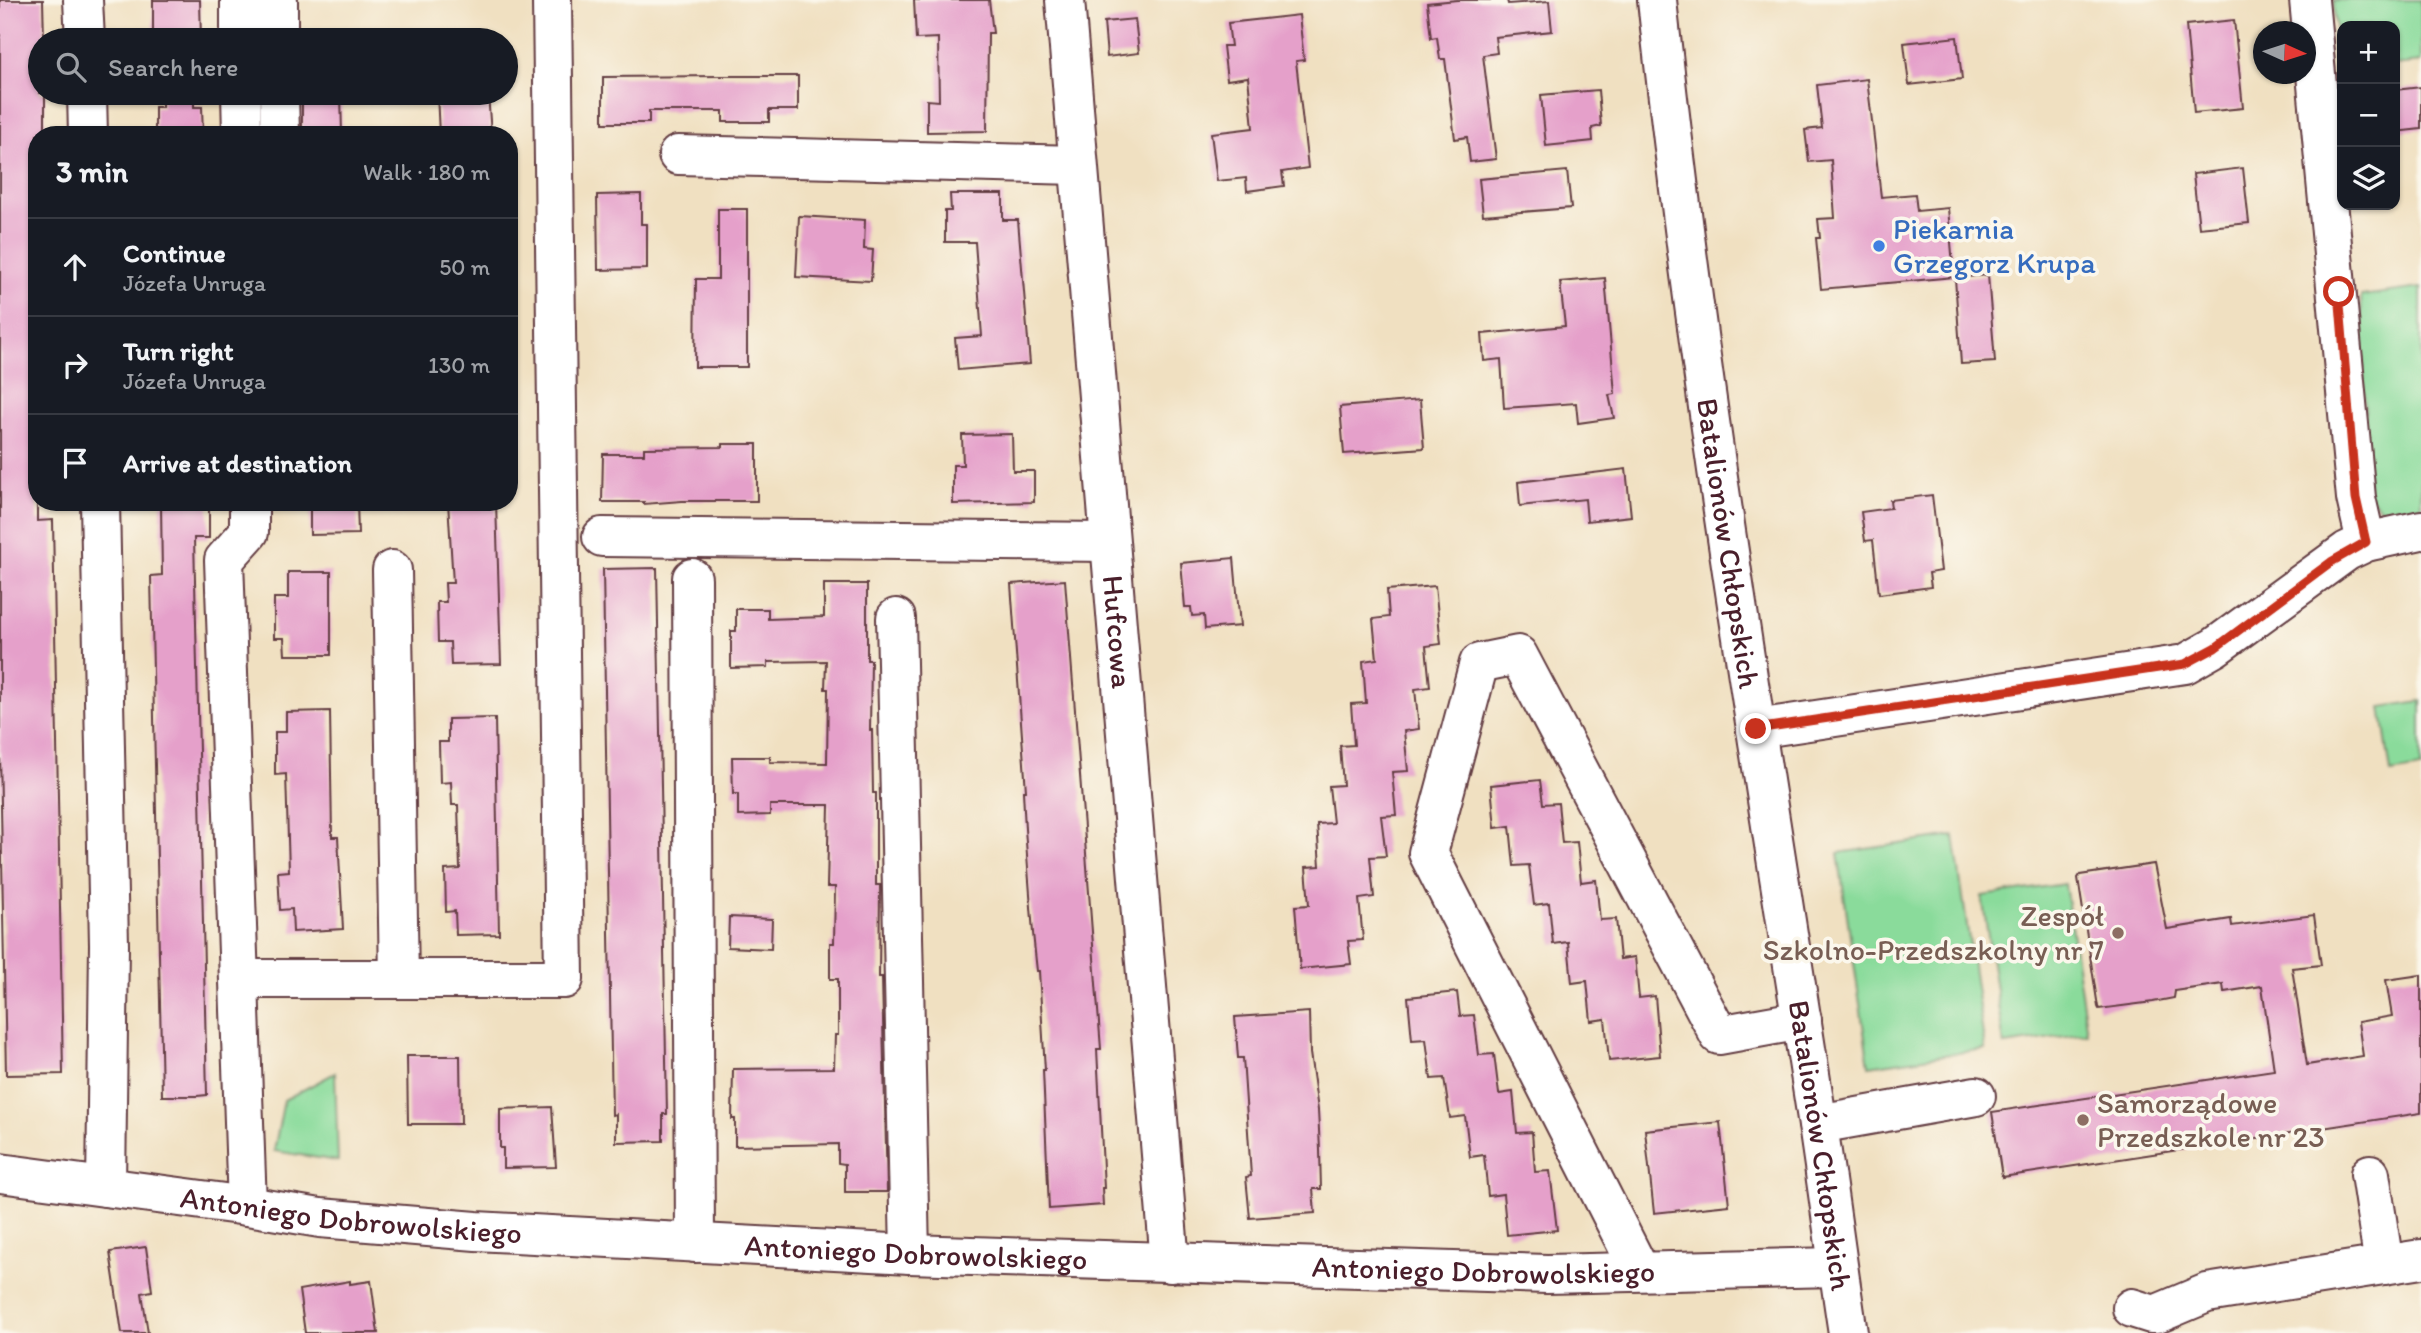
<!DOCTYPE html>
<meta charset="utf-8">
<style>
body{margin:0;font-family:Itim,sans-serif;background:#242831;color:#f1f3f6}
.controls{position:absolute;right:21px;top:21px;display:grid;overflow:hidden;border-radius:14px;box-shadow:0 2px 5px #0004}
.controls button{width:63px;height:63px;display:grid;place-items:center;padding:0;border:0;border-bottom:2px solid #363941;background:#171b24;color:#f1f3f6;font:35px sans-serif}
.compass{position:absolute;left:2253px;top:21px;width:63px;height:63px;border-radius:50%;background:#171b24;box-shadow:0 2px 5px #0004;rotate:93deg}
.stop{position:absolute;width:21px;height:21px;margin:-16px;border:5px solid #c8321e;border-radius:50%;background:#fff}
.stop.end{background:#c8321e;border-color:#fff;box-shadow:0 2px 7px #0008}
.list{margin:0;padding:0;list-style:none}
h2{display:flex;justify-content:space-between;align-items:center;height:91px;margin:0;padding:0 28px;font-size:30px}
h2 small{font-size:23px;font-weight:400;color:#9ea1a6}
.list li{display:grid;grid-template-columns:46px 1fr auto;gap:21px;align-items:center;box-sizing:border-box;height:98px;padding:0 28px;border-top:2px solid #363941}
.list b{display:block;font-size:26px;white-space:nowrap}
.list p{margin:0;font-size:23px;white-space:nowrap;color:#9ea1a6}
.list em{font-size:23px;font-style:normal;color:#9ea1a6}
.icon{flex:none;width:38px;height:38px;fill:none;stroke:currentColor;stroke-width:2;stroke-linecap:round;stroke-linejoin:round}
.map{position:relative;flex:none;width:2421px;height:1333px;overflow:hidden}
.search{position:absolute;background:#171b24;box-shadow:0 2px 5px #0004;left:28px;top:28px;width:490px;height:77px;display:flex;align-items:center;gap:18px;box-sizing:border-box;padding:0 24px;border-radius:38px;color:#9ea1a6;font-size:26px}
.panel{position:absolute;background:#171b24;box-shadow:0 2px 5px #0004;left:28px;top:126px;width:490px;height:385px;border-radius:28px}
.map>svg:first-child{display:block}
</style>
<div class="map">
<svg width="2421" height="1333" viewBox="0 0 2421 1333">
<rect width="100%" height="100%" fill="#fbf7ec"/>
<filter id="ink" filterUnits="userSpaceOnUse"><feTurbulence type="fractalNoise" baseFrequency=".0143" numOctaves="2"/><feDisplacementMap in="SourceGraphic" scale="14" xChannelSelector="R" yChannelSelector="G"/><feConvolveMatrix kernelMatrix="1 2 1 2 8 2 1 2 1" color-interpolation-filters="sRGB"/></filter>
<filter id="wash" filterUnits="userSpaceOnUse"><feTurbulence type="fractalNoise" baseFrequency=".00686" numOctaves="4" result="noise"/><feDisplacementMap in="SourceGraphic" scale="28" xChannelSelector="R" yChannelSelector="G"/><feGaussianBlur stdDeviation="1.57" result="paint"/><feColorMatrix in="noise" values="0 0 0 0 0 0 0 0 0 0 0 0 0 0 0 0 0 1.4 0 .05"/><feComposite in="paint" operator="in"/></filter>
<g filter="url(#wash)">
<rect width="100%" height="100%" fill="#f0e0c1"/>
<!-- green -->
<path fill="#8adb9b" stroke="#6a7d63" stroke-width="2" d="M2333,0H2421V62L2395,65V26H2342L2341,71Z
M2421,288V516L2392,522L2368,494L2361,296Z
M2421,701V768L2391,773L2381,707Z
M1954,836L1985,1049L1869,1066L1838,853Z
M2065,884L2087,1033L2004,1045L1982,896Z
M335,1073L338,1161L274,1151L284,1100Z"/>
<g id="blocks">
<!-- building -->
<path fill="#e5a0ca" d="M0,0H43L44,40H40V93H45V135H37V521L53,520L63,1074L6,1075L0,750Z
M153,0H200L201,40H153Z
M914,0H989L993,33H988L987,131L927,132V100L939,101L938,38L916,39Z
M1457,0H1507L1508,4L1549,1L1552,31L1495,37L1497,53L1483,55L1496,159L1470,162L1467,137L1455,139L1445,59H1440L1437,37L1431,38L1427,3Z
M1299,15L1304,60L1296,61L1308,168L1282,172L1284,186L1247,191L1246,178L1217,181L1211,133L1253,128L1248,77L1227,80L1223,46H1231L1228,23Z
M1135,19L1139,53L1107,57L1104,22Z
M2234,20L2243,108L2194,113L2186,25Z
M1957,37L1962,79L1909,85L1904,43Z
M722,76H798V110H769V122H723V111H649V123H603V77Z
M1867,79L1881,197L1915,194L1917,211L1948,208L1954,277L1821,289L1816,238H1820L1818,219L1835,218L1831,160L1809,162L1805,130L1822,128L1817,85Z
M2421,87V129L2395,132V90Z
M1598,90L1601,126L1592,128L1593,141L1546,146L1541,95Z
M162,93H194V107H202L203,135H155V107H162Z
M302,93H341L342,135H302Z
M437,93H488L491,135H439Z
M2243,168L2249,223L2199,228L2193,174Z
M1567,171L1571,208L1483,215L1479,179Z
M641,194V224H647V269L598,270L597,195Z
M950,194H1003V220H1018L1030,364L958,370L955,338L982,336L975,242H945V211H951Z
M718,209H747V367H695L696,279H718Z
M799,216L865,220L864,249L873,250L871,281L796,277Z
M1988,275L1995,362L1961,364L1955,278Z
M1605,278L1615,394L1609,395L1614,418L1578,423L1576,403L1504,408L1501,359L1484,361L1482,334L1565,326L1560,282Z
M1420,400L1424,448L1344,454L1340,407Z
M1012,434L1013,471H1034V502L953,504V465H963L962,435Z
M723,444H757V501H682L644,504V502H602L603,454H644V448L723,447Z
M1626,469L1631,516L1587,521L1585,499L1520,506L1518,482Z
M1932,495L1941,571L1929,573L1931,587L1879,594L1873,540L1865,541L1861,512L1891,508L1890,500Z
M168,502H209V538H194L207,1095L197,1096H162L151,576L162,575L161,503Z
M310,502H357L358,534L310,535Z
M448,502H496L501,664L451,665L450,642H438L437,602H446L445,583H453Z
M1234,558L1240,626L1205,629L1204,615L1192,616L1191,607H1185L1181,563Z
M657,568L667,1114H663V1141L616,1142V1114L612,1115L603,569Z
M288,572H331V655H285L284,638H274V598H288Z
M1065,580L1101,1049H1097L1104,1188H1102L1103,1205L1049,1209L1043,1070H1045L1039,971H1037L1033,933L1025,829L1023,791H1026L1011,584Z
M824,584H867V660H871L870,730H872L873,793H876V885H880L879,977H882L887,1192H845V1164L838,1163V1144L735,1146V1119H732L733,1069L834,1068L835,1035H838V979H830V943H834L835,887H827L829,805H770V815L738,816V794H733L732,757H770V762L827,763L828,689H825L826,661L768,662V667L731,668V631H736V609H768V619L824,617Z
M1435,586L1441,644L1426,646L1430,687L1415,689L1419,729L1404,731L1408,771L1392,772L1396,815L1381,816L1386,856L1370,857L1374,897L1359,899L1363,940L1348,941L1351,964L1300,969L1295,906L1309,905L1306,867L1320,866L1317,824L1333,823L1329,786L1343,785L1340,746L1354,745L1351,704L1366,703L1363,661L1377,659L1373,619L1389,617L1387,590Z
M330,711L332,837H338L343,929L293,932L292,909L280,910L278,872L289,871L286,774L275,775V732H286V712Z
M495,718L499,934L456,935L455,911L446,912L445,870L460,869L458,805H452L451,782L440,783L439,742H448V719Z
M1540,780L1543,804L1558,803L1562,843L1577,842L1581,882L1596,880L1600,920L1616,919L1620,959L1635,957L1639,998L1655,996L1660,1056L1609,1061L1605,1019L1591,1021L1587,981L1572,983L1568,942L1553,944L1549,903L1534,905L1529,865L1514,866L1510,826L1495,828L1491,785Z
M2154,864L2167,929L2231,919L2232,926L2314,915L2321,965L2292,968L2307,1065L2363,1056L2358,1022L2392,1016L2386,980L2421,975V1113L2002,1177L1992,1112L2274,1070L2262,986L2224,992L2223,984L2175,991L2174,998L2153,1002L2099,1009L2098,1007L2078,878L2080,875Z
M729,917L772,919L771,949L728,947Z
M1457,992L1460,1016L1474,1015L1479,1055L1494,1054L1499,1094L1513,1092L1517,1133L1532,1132L1535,1172L1550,1171L1557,1230L1507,1235L1503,1194L1488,1196L1484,1155L1470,1157L1465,1116L1450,1118L1444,1078L1431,1079L1426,1039L1412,1040L1408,997Z
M1309,1012L1310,1053L1318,1110L1320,1150L1321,1189H1313L1315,1213L1250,1218L1246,1177L1251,1176L1243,1058H1238L1235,1017Z
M407,1056H460L461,1124H408Z
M552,1107L556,1167L503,1168V1148H500V1109Z
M1720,1122L1729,1205L1654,1213L1645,1130Z
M146,1247L152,1291L142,1293L148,1333H122L110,1252Z
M350,1281V1284L371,1281L378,1333H305L299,1290Z"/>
</g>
</g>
<g filter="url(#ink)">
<use href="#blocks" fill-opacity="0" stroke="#633c42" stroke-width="2"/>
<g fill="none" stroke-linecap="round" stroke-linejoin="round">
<!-- minor casing -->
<g stroke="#633c42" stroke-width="42">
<g id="minor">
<path d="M83,0L85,40"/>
<path d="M240,0V40"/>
<path d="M278,0V40"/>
<path id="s1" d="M1065,0L1170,1263"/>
<path id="s2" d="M1657,0C1697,375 1759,746 1817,1119C1828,1190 1837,1262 1848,1333"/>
<path d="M2309,0L2356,498L2366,542"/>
<path d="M87,93L88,135"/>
<path d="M241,93L242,135"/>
<path d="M279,93L280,135"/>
<path d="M678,155L1078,165"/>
<path d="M100,502L109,945L106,1187"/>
<path d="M602,537L1109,542"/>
<path d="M692,578L695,1243"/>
<path d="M896,618L910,1254"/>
<path d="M1756,729L2185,664L2215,647L2347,551L2366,542L2421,530"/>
<path d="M239,979H399L392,570"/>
<path d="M399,979H564L552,0"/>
<path d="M1818,1124L1976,1096"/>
<path id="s3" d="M0,1173L247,1206L320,1218L476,1231L910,1254L1547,1274L1837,1267"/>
<path d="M2370,1174L2384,1265"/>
<path d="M247,1206L224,560L249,532V502"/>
<path d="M1640,1271L1428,853L1479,663L1518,655L1719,1035L1802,1020"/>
<path d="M2132,1308L2151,1314H2157L2207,1293L2421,1259"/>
</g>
</g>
<!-- minor -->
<use href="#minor" stroke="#fff" stroke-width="38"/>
</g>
</g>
<g fill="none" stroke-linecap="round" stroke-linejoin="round" filter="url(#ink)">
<!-- route -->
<path stroke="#c8321e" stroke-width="9" d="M1756,729L2185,664L2215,648L2331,562L2366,542L2356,498L2339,292"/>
</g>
<!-- markers -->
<circle fill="#3f7fe0" stroke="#fbf7ec" stroke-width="2.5" cx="1879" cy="246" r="7"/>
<g fill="#8d6e63" stroke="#fbf7ec" stroke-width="2.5">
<circle cx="2118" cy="933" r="7"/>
<circle cx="2083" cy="1120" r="7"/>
</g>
<g text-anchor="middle" stroke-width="7" stroke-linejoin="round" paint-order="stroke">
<!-- shop labels -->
<g font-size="30" fill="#366cbe" stroke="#fbf7ec" text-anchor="start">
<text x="1893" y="239">Piekarnia<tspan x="1893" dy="34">Grzegorz Krupa</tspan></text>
</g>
<!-- street labels -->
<g font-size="30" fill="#4a1f2b" stroke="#fbf7ec">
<text dy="10" stroke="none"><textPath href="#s2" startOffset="548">Batalionów Chłopskich</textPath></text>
<text dy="10" stroke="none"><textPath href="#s1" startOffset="634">Hufcowa</textPath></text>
<text dy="10" stroke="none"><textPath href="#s2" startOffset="1157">Batalionów Chłopskich</textPath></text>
<text dy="10" stroke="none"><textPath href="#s3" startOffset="354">Antoniego Dobrowolskiego</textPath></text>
<text dy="10" stroke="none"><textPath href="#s3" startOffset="920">Antoniego Dobrowolskiego</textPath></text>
<text dy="10" stroke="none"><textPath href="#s3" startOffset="1488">Antoniego Dobrowolskiego</textPath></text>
</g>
<!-- education labels -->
<g font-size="30" fill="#785e54" stroke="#fbf7ec" text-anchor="end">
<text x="2104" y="926">Zespół<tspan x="2104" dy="34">Szkolno-Przedszkolny nr 7</tspan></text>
<text x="2097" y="1113" text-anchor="start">Samorządowe<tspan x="2097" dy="34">Przedszkole nr 23</tspan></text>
</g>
</g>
</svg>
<div class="controls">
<button>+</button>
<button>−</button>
<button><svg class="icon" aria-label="layers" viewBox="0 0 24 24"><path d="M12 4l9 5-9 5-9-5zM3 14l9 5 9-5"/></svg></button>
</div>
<svg class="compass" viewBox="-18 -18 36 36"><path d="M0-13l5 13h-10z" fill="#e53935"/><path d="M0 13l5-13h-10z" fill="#9ea1a6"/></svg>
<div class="stop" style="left:2339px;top:292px"></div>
<div class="stop end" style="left:1756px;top:729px"></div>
<div class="search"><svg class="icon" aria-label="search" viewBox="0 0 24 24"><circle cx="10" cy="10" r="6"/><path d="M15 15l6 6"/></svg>Search here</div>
<section class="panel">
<h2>3 min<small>Walk · 180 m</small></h2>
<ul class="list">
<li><svg class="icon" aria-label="ahead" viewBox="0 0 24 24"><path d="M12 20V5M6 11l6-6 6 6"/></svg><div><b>Continue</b><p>Józefa Unruga</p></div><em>50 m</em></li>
<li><svg class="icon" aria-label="right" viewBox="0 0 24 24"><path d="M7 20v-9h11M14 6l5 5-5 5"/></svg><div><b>Turn right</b><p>Józefa Unruga</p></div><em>130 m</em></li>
<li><svg class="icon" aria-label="arrive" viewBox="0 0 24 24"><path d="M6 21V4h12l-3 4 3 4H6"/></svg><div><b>Arrive at destination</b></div></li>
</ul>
</section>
</div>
